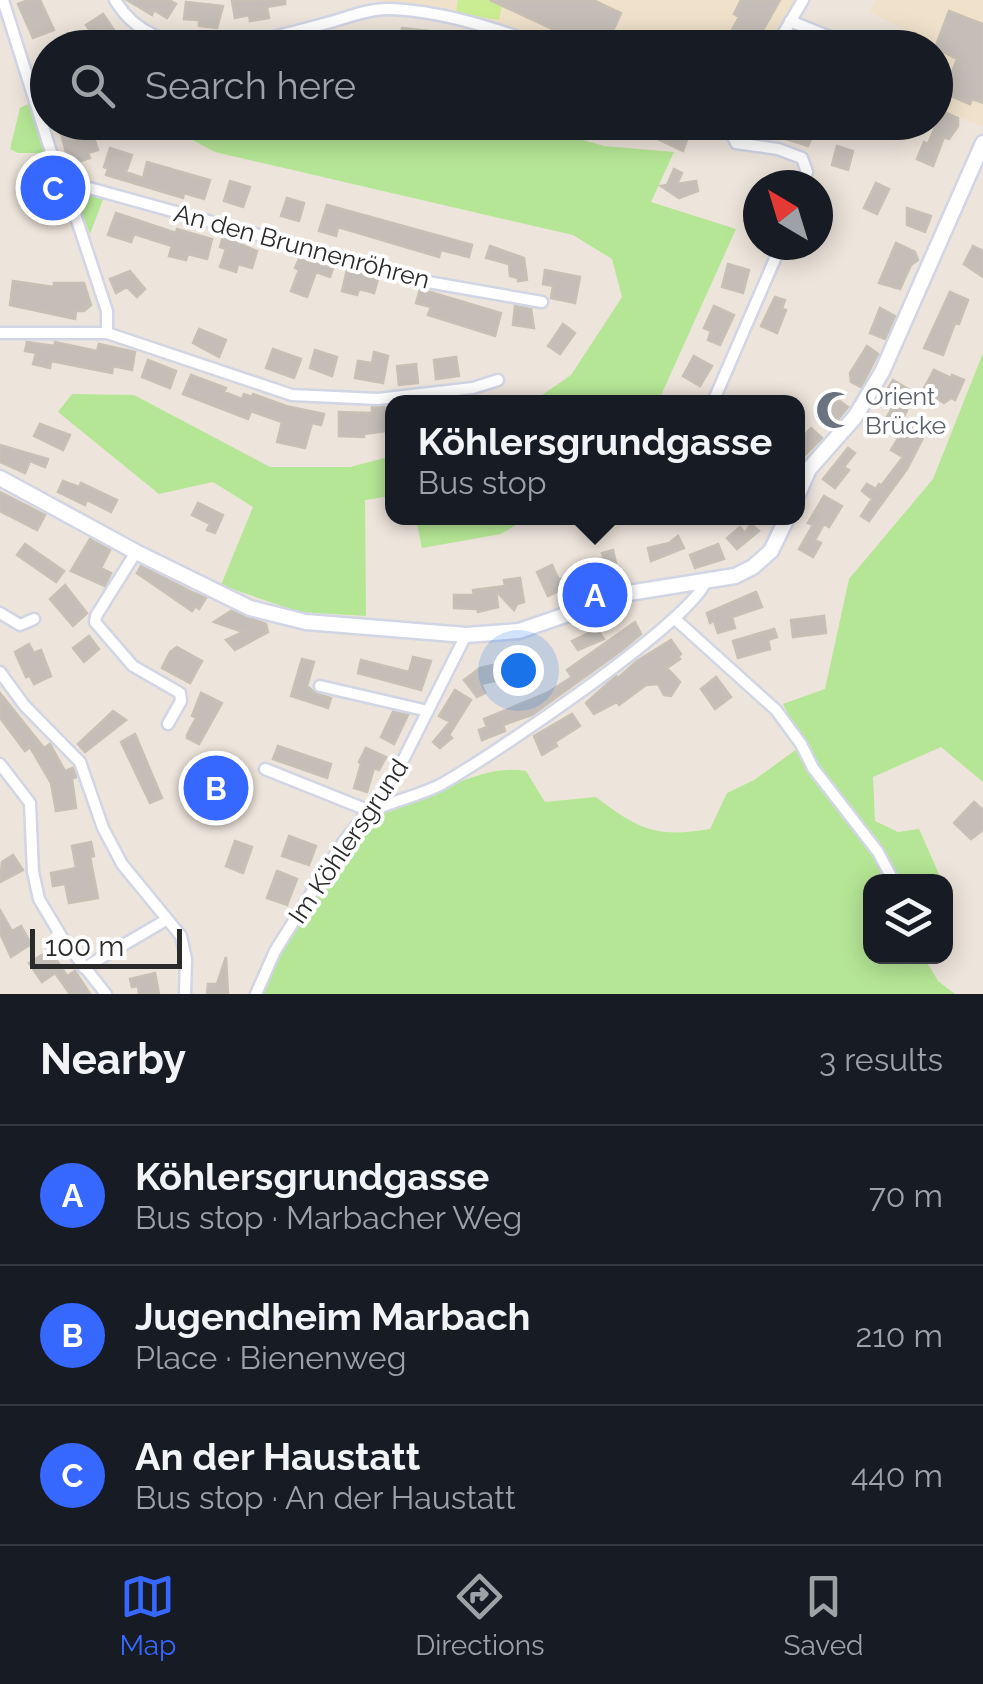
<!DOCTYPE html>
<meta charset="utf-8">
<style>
body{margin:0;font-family:Raleway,sans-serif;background:#20242c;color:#f1f3f6}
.controls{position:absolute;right:30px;bottom:30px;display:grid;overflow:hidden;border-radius:20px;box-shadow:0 5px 25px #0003}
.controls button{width:90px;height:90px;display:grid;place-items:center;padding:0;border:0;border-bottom:2px solid #363941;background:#171b24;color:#f1f3f6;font:50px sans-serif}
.compass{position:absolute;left:743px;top:170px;width:90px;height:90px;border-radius:50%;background:#171b24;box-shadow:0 5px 25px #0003;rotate:322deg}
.scale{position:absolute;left:30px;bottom:25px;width:152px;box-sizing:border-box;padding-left:10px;border:5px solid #2a2a2a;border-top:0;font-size:28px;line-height:35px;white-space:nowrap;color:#2a2a2a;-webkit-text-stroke:8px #fff;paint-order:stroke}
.you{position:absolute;left:518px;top:670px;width:35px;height:35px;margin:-25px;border:8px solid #fff;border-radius:50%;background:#1a73e8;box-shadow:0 0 0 15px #1a73e833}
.badge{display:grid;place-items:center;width:65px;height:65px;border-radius:50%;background:#3667ff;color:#fff;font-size:32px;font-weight:700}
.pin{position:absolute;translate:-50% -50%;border:5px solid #fff;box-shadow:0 2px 10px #0006}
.popup{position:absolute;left:385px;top:395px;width:420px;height:130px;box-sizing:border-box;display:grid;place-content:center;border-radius:20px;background:#171b24;filter:drop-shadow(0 2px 8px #0005);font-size:32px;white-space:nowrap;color:#9ea1a6}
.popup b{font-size:38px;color:#f1f3f6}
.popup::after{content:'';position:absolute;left:50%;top:100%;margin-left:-20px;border:20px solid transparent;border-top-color:#171b24}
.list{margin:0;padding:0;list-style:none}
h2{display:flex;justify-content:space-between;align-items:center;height:130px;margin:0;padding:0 40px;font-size:42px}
h2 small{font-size:32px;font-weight:400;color:#9ea1a6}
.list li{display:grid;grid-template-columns:65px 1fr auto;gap:30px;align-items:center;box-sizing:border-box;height:140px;padding:0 40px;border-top:2px solid #363941}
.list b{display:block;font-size:38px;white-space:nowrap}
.list p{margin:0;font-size:32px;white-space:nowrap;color:#9ea1a6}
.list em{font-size:32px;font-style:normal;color:#9ea1a6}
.icon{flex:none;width:55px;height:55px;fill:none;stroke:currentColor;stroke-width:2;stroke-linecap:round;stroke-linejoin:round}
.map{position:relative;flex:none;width:983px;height:994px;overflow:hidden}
.search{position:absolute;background:#171b24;box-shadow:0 5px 25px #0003;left:30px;right:30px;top:30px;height:110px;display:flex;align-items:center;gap:25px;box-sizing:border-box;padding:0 35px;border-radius:55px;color:#9ea1a6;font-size:38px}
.sheet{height:550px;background:#171b24}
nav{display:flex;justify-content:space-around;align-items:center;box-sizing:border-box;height:140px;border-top:2px solid #363941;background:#171b24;font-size:28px;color:#9ea1a6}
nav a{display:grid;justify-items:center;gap:5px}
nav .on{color:#3667ff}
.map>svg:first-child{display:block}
</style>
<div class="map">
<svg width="983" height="994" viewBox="0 0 983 994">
<rect width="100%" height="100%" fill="#ede4db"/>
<!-- education -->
<path fill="#efe1ca" d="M378,0H796L767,48L566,47L473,19L382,6Z
M876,0H983V127L936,106V48L916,47L920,37L870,12Z"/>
<!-- green -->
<path fill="#b5e695" d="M30,103L47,153H18L10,149L20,108Z
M159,122L525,123L604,146L674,152L651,202L736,229L658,402H532L571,375L622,297L612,259L573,235L215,152Z
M77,190L104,197L90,234L76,197Z
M983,353V782L941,747L873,777L875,821L898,832L919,829L942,881H898L815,767L783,704L825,689L849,579L933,479Z
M72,394L134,395L270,467H350L392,456V496L365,500L366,616L299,612L221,585L253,507L213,482L159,494L58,412Z
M416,518H527L501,534L422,548Z
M797,749C822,798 865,833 890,881L870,882V956L924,957L938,981L955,994H263C280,950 338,847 373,818C391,803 416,800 437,791C464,780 496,765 526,771L545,802L596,797C639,830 657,838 710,829L727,793L754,780Z"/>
<!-- pitch -->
<path fill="#cbed91" d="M458,0H503L499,20L456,13Z"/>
<!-- building -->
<path fill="#c5beb8" stroke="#c8c0b5" stroke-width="2.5" d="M28,0H40L54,30L33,38L18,4Z
M127,0H169L176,4L167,18L154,10L152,15Z
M285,0V4L267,7L269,18L250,21L249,15L235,18L232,1Z
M490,0H593L621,13L610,37L596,30L589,46Z
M741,0H780L753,48H722L739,17L734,14Z
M186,2L223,6L217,28L199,26V20L184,19Z
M949,11L983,24V103L972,99L970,104L944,93L957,59L935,48Z
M103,14L116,33L99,44L86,25Z
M402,28L430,31L428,48L400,45Z
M942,111L958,118V126L949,139L944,137L933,166L917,159L924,142L928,144L936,125L933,124Z
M58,122H77L85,134L92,132L98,150L88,153L90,158L75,163L72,154L67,156Z
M622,122H655L667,128L669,123L675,126L680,122L691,128L683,151Z
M790,122L817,126L808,146L783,138Z
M837,146L853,151L848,170L832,165Z
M110,148L132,155L126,172L143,178L147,162L210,180L204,199L184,193L183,198L106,175L108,169L104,167Z
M674,169L682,173L677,184L696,181L698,191L679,198L661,186L667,185Z
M230,181L250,187L243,207L224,201Z
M876,183L889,189L877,214L864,208Z
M287,198L304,203L299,221L281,216Z
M327,205L472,245L469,257L441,250L439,257L338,227L336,236L319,231Z
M907,208L931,216L925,232L907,225Z
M116,213L176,233L177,229L212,239L207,259L188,254L186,260L169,256L172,246L134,234L131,242L108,235Z
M223,237L257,251L252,268L238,264L236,272L220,267L226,249L220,247Z
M896,243L915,252L918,260L911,265L900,289L879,283Z
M490,246L524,258L527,280L518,281V278L510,276L509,264L486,258Z
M973,246L983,251V277L964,264Z
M299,259L310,263L311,260L333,268L330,277L316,272L307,297L291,291L299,270L295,268Z
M728,264L749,270L743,293L722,287Z
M347,270L378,279L374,293L359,289L357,295L342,291Z
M545,270L580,277L575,303L551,298L553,286L543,284Z
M130,271L145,289L137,297L127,287L116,293L110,279Z
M13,281L54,287V283H84L91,305L84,311H76L75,319L10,305Z
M420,289L501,313L495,336L428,315L431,307L416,303Z
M950,292L968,300L959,324L955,323L943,355L924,348Z
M775,297L785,300L782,308L786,310L777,333L761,326Z
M515,306L531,309L534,328L513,325Z
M714,306L734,315L720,345L708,340L711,331L704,328Z
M880,308L895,316L885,339L870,333Z
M563,324L575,333L560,354L548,346Z
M199,329L226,340L219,357L193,343Z
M27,342L55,346V342L97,351L99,344L135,352L132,370L113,366L112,373L51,361L50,368L33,364L36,353L25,351Z
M867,346L878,354L861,387L851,382L850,373Z
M273,349L301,359L294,378L266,368Z
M315,350L337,357L332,376L310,368Z
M374,352L388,356L383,383L355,378L358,361L372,363Z
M694,356L712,366L700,386L683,376Z
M456,357L459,376L436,379L434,360Z
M148,360L176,371L170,388L142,377Z
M416,364L418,383L399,385L397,366Z
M934,370L951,378L952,375L964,380L955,400L951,398L944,403L923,390Z
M191,375L226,388L224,392L242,399L244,394L252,397L253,394L286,406L324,414L321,425L312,423L305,448L277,442L282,422L251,411L248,419L183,394Z
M893,380L915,393L902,421L925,434L907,469L869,521L861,516L872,499L862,491L867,484L876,489L879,484L881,486L903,457L891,450L902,432L884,422L895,403L884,395Z
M834,397L848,407L835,423L823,414Z
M372,407H392V418L386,419L387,431L364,434V437L339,436V412L372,413Z
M40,424L70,435L63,450L34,436Z
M811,428L822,438L798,462V442Z
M0,445L48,459L45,467L30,461L25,473L0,462Z
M848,448L855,453L844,467L849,470L835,488L823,479Z
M63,481L79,487L81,483L117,500L111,512L87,500L85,505L58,492Z
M0,492L45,515L37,530L0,511Z
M824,496L842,506L829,527L824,524L815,540L821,543L813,557L799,549L813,525L808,523Z
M198,503L223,515L215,533L207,530L210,524L192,515Z
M751,524L759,531L737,549L727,538L740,527L745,533Z
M678,536L684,548L651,561L648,548L669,543Z
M90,539L110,550L101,568L111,573L105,586L71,571Z
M25,544L64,571L56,582L17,555Z
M718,544L724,559L695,568L690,555Z
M613,550L616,563L612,564L613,567L587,574V584L571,591L569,586L548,596L537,572L552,565L559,580L595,564L594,561L604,558L602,553Z
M141,566L194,593L206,598L199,609L196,606L192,611L137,573Z
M520,578L524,602L517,604L514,610L496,591L498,607L478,612L477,609L454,608V595H474L473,590L505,586L504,580Z
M65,585L87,613L73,626L50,599Z
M756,592L762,607L732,617L735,628L718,633L714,621L710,623L707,613Z
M231,611L266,624L268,632L235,650L226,640L243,632L214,622Z
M824,616L826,633L793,637L791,620Z
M635,622L641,634L622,650L532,715L503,725L505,731L482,740L479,730L487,727L484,719L547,693L572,677L567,670Z
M597,629L604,639L578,650L572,641Z
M774,629L777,637L768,640L770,649L738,658L733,641Z
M89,636L99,649L84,662L73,648Z
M671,640L681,654L678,657L680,659L667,668L680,682L671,696L664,695L658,684L646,685L619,705L617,702L594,714L586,703L616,676L618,678L637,661Z
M29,644L34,653L41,650L51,676L34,684L30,676L26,677L15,652Z
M177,647L202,661L190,683L162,668L170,652Z
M413,657L431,661L421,690L358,673L361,660L409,672Z
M302,659L314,662L307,686L317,694L331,698L328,708L291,696Z
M520,659L523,674L481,684L485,693L477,697L464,680L480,668Z
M716,677L731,697L715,709L701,689Z
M455,690L471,700L449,735L452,738L440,748L433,742L450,722L439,716Z
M0,693L44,748L50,744L65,771L73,768L76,777L72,779L76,808L56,811L51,783L30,747L25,751L0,718Z
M201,693L222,703L199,744L187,738V735L196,718L192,716Z
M113,711L126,720L85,752L78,744Z
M393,712L408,715L394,744L381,737Z
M572,714L580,726L555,742L557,746L542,755L534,736Z
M135,734L162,798L150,803L121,742Z
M278,746L331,764L327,778L273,759Z
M366,748L386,757L379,770L374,768L367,792L354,788L361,764L359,762Z
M211,775L225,781L222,786L232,791L225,804L203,793Z
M974,802L983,810V830L971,839L954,823Z
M289,836L316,846L309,865L282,856Z
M235,841L252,847L243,873L226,866Z
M91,842L94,856L90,857L98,898L69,903L65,884L53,886L51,873L76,868L72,846Z
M13,855L23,870L0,882L2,862Z
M277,871L297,879L287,905L267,898Z
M0,910L12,931L21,926L31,944L11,957L0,933Z
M50,950L67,976L75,971L90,994H70L55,973L42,982L29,963Z
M226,957L228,994H207L208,984H217Z
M155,973L159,994H139L138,986L132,987L130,979Z"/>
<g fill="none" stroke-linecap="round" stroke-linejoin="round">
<!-- street casing -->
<g stroke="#d1d5e4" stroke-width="15">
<path id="street" d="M3,0L57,171L64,181L107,311V333
M115,0C158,73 264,40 327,23C346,18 367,9 387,9C442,10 499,30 551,48
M790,21L857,48
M775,48L803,0
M735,122L732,134L736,143L778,149L802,158L807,172L803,185
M64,181L428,282L542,302
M0,333H107L292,395L378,399L473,388L498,380
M713,402L781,245
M136,552L96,616L95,622L133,666L180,693L181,701L168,724
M0,613L20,625L34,619
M674,618L776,710L801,744L813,768L878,852L894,882
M0,672L24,705L80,762L103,828L122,864L181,936L186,959L185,994
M320,686L428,711
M0,764L30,803L33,872L39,899L64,941L106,994
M265,769L370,811
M376,809C397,800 420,795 440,785C487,759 690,623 706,581
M84,968L166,920
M256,994L275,951L344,841L390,786L466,635"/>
</g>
<!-- secondary casing -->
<g stroke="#d1d5e4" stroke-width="19">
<path id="secondary" d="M0,478L136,552L250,608L306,622L466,635L519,631L629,593L735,576L753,567L771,551L787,518
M798,494L809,469L855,417L882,372L983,143"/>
</g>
<!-- street -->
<use href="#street" stroke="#fff" stroke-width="10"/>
<!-- secondary -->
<use href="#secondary" stroke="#fff" stroke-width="14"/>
</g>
<!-- icons -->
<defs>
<g id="mosque-bare" transform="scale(3)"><path d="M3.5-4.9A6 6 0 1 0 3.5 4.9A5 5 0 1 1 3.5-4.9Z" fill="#6b7280" stroke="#fff" stroke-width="2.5" paint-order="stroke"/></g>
</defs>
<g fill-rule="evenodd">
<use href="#mosque-bare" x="835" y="410"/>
</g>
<g text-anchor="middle" stroke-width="8" stroke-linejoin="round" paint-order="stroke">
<!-- street labels -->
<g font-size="25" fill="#2a2a2a" stroke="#fff">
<text transform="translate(302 246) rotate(15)" y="9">An den Brunnenröhren</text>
<text transform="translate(348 841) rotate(-56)" y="9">Im Köhlersgrund</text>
</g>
<!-- worship labels -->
<g font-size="25" fill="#5b616d" stroke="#fff" text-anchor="start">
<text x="865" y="405">Orient<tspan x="865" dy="29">Brücke</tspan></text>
</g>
</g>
</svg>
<div class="controls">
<button><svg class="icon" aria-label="layers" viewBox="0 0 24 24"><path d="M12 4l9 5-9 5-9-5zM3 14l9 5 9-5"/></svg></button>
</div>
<svg class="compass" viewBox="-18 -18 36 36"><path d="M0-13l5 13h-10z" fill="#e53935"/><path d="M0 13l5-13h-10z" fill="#9ea1a6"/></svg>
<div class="scale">100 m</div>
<div class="you"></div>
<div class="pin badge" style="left:595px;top:595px">A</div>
<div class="popup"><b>Köhlersgrundgasse</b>Bus stop</div>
<div class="pin badge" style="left:216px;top:788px">B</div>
<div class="pin badge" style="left:53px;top:188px">C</div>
<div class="search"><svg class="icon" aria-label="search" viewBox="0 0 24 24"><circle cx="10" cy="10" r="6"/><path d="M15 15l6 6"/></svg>Search here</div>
</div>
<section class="sheet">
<h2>Nearby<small>3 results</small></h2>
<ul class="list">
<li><span class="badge">A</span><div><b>Köhlersgrundgasse</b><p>Bus stop · Marbacher Weg</p></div><em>70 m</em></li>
<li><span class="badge">B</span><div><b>Jugendheim Marbach</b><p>Place · Bienenweg</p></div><em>210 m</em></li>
<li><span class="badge">C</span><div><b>An der Haustatt</b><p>Bus stop · An der Haustatt</p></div><em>440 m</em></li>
</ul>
</section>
<nav>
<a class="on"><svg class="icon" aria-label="map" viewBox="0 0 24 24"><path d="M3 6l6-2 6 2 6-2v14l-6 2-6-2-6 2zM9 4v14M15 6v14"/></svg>Map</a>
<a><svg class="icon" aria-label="directions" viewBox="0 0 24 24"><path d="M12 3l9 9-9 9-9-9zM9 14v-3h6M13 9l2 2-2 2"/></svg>Directions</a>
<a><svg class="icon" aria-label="saved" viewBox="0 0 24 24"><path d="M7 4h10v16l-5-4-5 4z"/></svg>Saved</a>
</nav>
